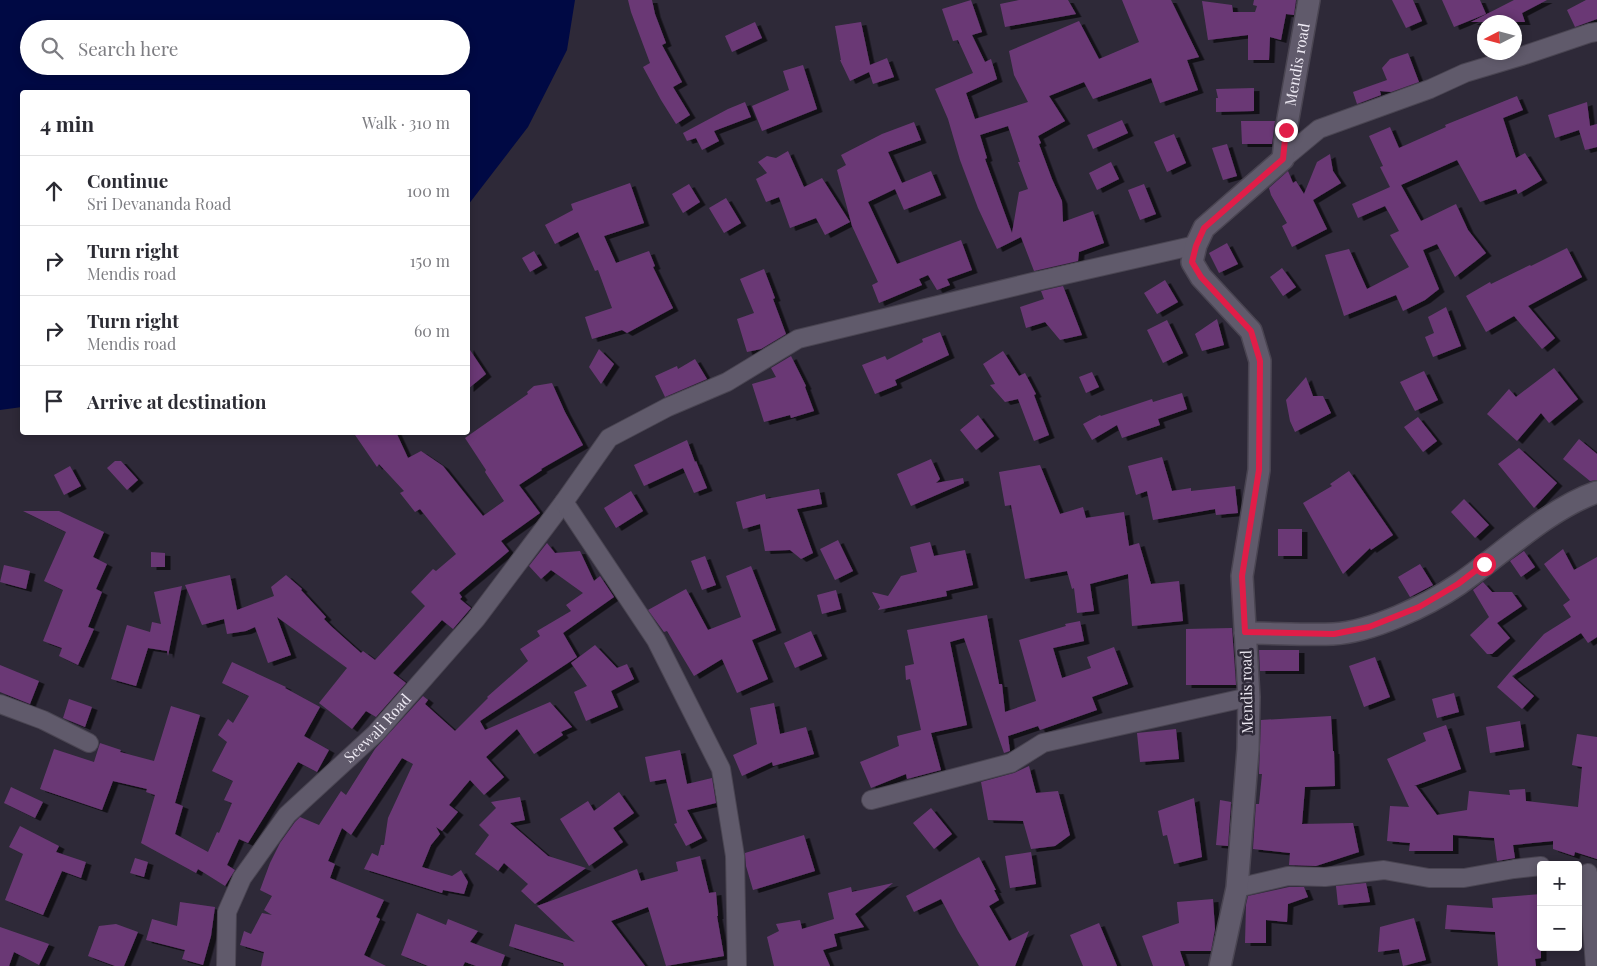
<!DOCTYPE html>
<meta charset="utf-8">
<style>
body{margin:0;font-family:"Playfair Display",serif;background:#f7f7f7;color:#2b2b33}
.controls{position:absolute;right:15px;bottom:15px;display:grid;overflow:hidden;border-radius:5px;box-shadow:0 2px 8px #0003}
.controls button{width:45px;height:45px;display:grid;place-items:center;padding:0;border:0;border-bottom:1px solid #e1e1e2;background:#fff;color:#2b2b33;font:25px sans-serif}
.compass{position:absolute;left:1477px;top:15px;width:45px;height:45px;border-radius:50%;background:#fff;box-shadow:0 2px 8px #0003;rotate:264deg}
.stop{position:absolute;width:15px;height:15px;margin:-11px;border:4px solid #e11d48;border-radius:50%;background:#fff}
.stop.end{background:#e11d48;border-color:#fff;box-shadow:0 1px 5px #0008}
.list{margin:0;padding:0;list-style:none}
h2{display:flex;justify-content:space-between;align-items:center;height:65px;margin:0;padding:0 20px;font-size:21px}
h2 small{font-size:16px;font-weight:400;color:#7c7c81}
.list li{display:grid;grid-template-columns:32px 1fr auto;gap:15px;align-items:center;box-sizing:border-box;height:70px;padding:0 20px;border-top:1px solid #e1e1e2}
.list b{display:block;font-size:19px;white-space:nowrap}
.list p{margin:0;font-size:16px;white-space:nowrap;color:#7c7c81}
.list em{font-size:16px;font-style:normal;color:#7c7c81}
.icon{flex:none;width:28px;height:28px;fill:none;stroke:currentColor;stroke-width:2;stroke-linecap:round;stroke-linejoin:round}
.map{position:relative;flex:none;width:1597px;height:966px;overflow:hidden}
.search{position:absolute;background:#fff;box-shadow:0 2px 8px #0003;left:20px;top:20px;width:450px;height:55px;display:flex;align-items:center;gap:12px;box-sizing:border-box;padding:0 18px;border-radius:28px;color:#7c7c81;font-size:19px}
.panel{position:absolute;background:#fff;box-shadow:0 2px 8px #0003;left:20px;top:90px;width:450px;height:345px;border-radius:5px}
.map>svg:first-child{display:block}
</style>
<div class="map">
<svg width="1597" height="966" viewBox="0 0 1597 966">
<defs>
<filter id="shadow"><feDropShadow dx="5.5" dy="3" stdDeviation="0" flood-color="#0009"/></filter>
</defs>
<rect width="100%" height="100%" fill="#2e2938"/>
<!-- water -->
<path fill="#000944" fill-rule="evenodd" d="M0,0H575L567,50L528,127L468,205V92H22V407L0,410ZM29,29H461V66H29Z"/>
<!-- building -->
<path fill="#6a3975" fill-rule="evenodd" filter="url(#shadow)" d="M628,0H652L655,14L666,43L662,45L682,82L673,87L690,115L676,124L661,100L643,67L650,63L631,12Z
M971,0L982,32L972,35L985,62L991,59L997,79L966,93L975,119L1028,102L1014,75L1009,51L1079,21L1099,59L1139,42L1122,0H1171L1199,57L1187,60L1198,90L1160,103L1151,78L1093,99L1084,82L1049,96L1065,121L1038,136L1041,143L1039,144L1052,179L1062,201L1063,222L1093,211L1104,243L1079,252L1078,261L1034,271L1021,237L997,249L978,208L960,160L948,119L935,89L973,73L958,40L953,41L942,9ZM1008,126L1020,162H1018L1028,189L1019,192L1012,233L985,159L987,158L980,135Z
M1019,0H1068L1076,14L1005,27L1000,4Z
M1254,0H1296L1294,15L1286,14L1281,40L1270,37L1269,60H1248V35L1208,40L1202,1L1232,5L1233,12H1255L1257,6L1253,5Z
M1392,0H1413L1422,21L1406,28Z
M1442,0H1480L1486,14L1454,27Z
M1514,0H1547L1522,13L1525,22H1471Z
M1586,0H1597V19L1575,27L1567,10Z
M755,22L762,38L732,52L725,36Z
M861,22L870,65L887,58L894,77L873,84L869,72L850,81L840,60H841L835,26Z
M1408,53L1419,82L1391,92L1380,91L1381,95L1357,104L1353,92L1387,80L1382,68L1390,59Z
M803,65L817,109L762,131L752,106L789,90L783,71Z
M1254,88V111L1216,112V98H1218L1216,89Z
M1517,96L1523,110L1503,118L1516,158L1525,153L1542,180L1518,194L1516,189L1480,202L1457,160L1401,185L1421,221L1456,204L1468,230L1486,253L1455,277L1437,244L1423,250L1439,289L1425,300L1403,311L1396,295L1344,316L1325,255L1349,249L1367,289L1409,267L1390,235L1399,231L1385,206L1358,218L1352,204L1390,187L1380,167L1383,166L1369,136L1390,127L1399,148L1446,127L1445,125Z
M745,102L751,117L714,131L719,141L702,150L696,138L687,141L683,133L728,109Z
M1587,102L1590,126L1597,124V147L1585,150L1579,130L1555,138L1548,115Z
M1122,120L1128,133L1093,149L1087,135Z
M1241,121H1275L1272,144H1242Z
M914,122L921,140L888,152L902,183L931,171L941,195L904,210L895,189L868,202L897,264L961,240L972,270L947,279L950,285L937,290L928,275L919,279L922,285L879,303L872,285L878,282L852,226L837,170L846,165L841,155L882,134Z
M1174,134L1186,163L1167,172L1154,142Z
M1227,144L1237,176L1223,180L1212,148Z
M788,151L804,187L822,178L850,222L825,235L816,218L790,228L779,197L766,202L756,179L767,173L758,162L767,156L776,158Z
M1330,154L1333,171L1341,183L1313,200L1327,229L1292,247L1282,226L1287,223L1271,195L1269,188L1288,171L1293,183L1296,181L1304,194L1317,162Z
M1111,162L1119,179L1097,190L1089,173Z
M630,183L644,223L604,236L616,263L649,251L655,266L653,267L673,308L627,333L622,330L592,339L585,317L612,308L598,270L595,271L578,232L555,244L545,225L573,210L571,204Z
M689,184L700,202L683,213L672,194Z
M1144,184L1156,214L1140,220L1128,190Z
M726,198L741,223L724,233L709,208Z
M1227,243L1238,264L1219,273L1209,253Z
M1567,248L1582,277L1528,306L1555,338L1542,349L1514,316L1486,332L1466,296L1490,282L1491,284L1530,265L1531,266Z
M534,251L542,265L530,272L522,258Z
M1282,268L1296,287L1283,296L1270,277Z
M764,269L775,298L773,299L786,334L761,349L747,352L737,319L754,313L740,279Z
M1165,280L1178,302L1157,314L1144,293Z
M1063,286L1082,335L1060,340L1045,322L1026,328L1020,307L1044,299L1041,291Z
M1446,307L1461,346L1433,357L1425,337L1434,333L1428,317Z
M1217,319L1224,345L1202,351L1195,334Z
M1167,320L1183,353L1163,363L1147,330Z
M940,332L949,355L895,380L897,385L875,394L862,365L885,356L887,360L923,342L922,339Z
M468,347L486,374L468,389Z
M599,349L614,364L601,384L589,367Z
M1003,351L1019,376L1025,373L1036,394L1034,395L1049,435L1034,441L1018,399L1005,402L990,385L995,384L983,364Z
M791,356L806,386L805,387L814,411L791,418L790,415L764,422L752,384L776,377L771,368Z
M695,359L707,379L665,397L655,376L677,366L678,369Z
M1554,368L1578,399L1549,423L1541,413L1517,441L1487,414L1509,389L1516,397Z
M1424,371L1438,400L1415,411L1400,382Z
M1092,372L1099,387L1086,393L1079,377Z
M1306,377L1313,396H1323L1331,413L1295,432L1290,421L1286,400Z
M552,383L565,412L583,445L541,469L542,470L519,485L540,513L501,541L509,551L459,593L462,597L460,599L471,608L453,629L442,620L393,673L406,683L376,717L366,711L352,729L319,703L347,668L277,617L291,655L268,663L255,627L246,631L227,634L224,619L202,625L185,585L230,575L237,610L274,596L271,587L286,575L302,589L301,590L326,617L324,619L332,627L361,653L363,651L375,660L425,606L411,592L433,569L436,571L456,554L420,509L415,512L400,493L404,491L379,464L377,467L353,432H396L408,458L421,451L443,466L483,516L504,501L485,472L486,470L465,438L528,394L527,392L534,386Z
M1182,393L1187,409L1158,419L1160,425L1122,438L1117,425L1092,440L1083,424L1100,415L1101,416L1152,399L1153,402Z
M978,415L994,436L976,450L960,430Z
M1418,417L1437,441L1423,452L1404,427Z
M1579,439L1597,454V480L1590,481L1563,459Z
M687,440L695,462L696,461L707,488L694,493L683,468L644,486L634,465Z
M1519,448L1557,483L1534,508L1498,464Z
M1162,457L1172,491L1191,488V491L1235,486L1238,513L1216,515L1215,509L1153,520L1147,491L1136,495L1128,466Z
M931,459L940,479L936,483L963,478L964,483L911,506L897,474Z
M115,461H121L138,480L127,490L107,468Z
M1040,465L1060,514L1083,507L1086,518L1124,512L1129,546L1139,543L1151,584L1179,581L1183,621L1132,626L1128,574L1090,584L1094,611L1077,613L1074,588L1072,589L1067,571L1025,579L1011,505L1005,506L999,472Z
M70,466L81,486L64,495L54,475Z
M1349,471L1393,535L1371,550L1370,548L1343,574L1303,503L1332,486L1330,484Z
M819,489L822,504L797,509L813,553L801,559L790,550L765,551L760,524L743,529L736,502L765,494L766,499Z
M631,491L643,511L616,528L604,508Z
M1464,499L1489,525L1475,538L1451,512Z
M23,511H59L104,532L93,557L107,564L96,589L102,592L88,627L94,629L78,665L59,656L62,648L43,641L63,590L44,581L66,532Z
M1278,529H1302V556H1278Z
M838,540L853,571L835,580L820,549Z
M930,542L934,556L965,550L973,585L946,591L947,596L878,610L880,607L872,592L888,596L901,576L917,572L910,547Z
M547,543L555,553L580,551L594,581L600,576L614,597L563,633L577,657L480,721L485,730L550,702L572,727L561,732L563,735L534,754L517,729L486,757L504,777L484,795L470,780L449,805L458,812L442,831L436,827L440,834L431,845L422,867L452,876L461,870L468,882L464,894L443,890L442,893L364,869L372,853L378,856L381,845H384L388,818L413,764L402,758L351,835L342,828L328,861L335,864L330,878L384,900L376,917L380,919L364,955L386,966H261L264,952L240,945L244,931L251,934L262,913L272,915L264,910L272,896L260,890L270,863L280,843L295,822L300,817L319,825L341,791L346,795L375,749L423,696L428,700L425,704L455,731L488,698L487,697L528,661L520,649L540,636L537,631L571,611L566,605L583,593L551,570L541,579L529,566Z
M1563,549L1574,570L1597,557V637L1588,643L1581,633L1512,676L1534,696L1522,709L1497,687L1509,673L1511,674L1509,673L1544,634L1571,617L1563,605L1570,600L1544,564Z
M1524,551L1535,567L1521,577L1510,561Z
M151,552L165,553V567H151Z
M705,556L716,585L702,590L691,561Z
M1420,564L1433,585L1410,597L1398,577Z
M4,565L30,571L26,589L0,582Z
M751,566L776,630L752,640L768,679L737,693L722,659L694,676L667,631L664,632L648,610L686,589L708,630L741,617L726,576Z
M1483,582L1492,592H1512L1522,606L1497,623L1510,638L1492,654H1487L1470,635L1489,617L1473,590Z
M182,586L168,656L167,651L148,648L136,686L111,679L127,625L150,632L152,622L161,624L154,592Z
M836,590L841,609L822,614L817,595Z
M987,615L999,684H1002L1005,712L1036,701L1019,640L1066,626L1065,624L1080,621L1084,641L1053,648L1062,678L1091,668L1087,657L1114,647L1128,684L1092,697L1097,710L1040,730L1038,726L1008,736L1010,751L1004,753L964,638L950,642L967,725L931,733L941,770L907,779L906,774L871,788L860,762L899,746L897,736L921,730L910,679L906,680L905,666L914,664L907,630Z
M1232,628L1236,685H1186V629Z
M811,631L822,656L795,668L784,643Z
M595,645L617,668L627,664L634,679L611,691L618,707L586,721L574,692L587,686L571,663Z
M1259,650H1299V671H1260Z
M1375,657L1390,697L1364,707L1349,666Z
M232,662L286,687L285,688L320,707L304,736L329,750L317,772L298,762L248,843L239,839L227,865L235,870L225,886L198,869L196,873L141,843L155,795L146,792L147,789L113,781L102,810L40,789L54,749L94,762L100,743L121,750L120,752L154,761L171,706L200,715L175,803L183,806L175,834L208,852L217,832L219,833L232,803L224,800L233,781L212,771L227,742L218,735L228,719L233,723L249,696L222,683Z
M0,665L39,681L30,704L0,692Z
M1454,693L1459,712L1437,718L1432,699Z
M69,699L92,707L85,727L63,718Z
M774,703L780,734L806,727L814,754L773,766L772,762L742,776L733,755L757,744L750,708Z
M1331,716L1333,751H1334L1335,786L1305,787L1302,824L1353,823L1359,852L1316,866L1289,865L1290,853L1253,849L1256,804H1259L1262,774H1259L1261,720Z
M1520,721L1524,747L1490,753L1486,727Z
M1446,725L1461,769L1414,786H1416L1437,815L1467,810L1469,791L1510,795L1509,790L1525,789L1526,801L1578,807L1582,767L1572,765L1577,734L1597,737V859L1575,852L1574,856L1553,849V841L1513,845L1515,858L1497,861L1494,838L1453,835V851H1409L1410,843L1387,841L1390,806L1409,807L1387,759L1426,741L1423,733Z
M1176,729L1179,759L1140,762L1137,733Z
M680,750L687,784L712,778L716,803L687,810L702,838L686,846L674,824L677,823L666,779L650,782L645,757Z
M1029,766L1036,793L1058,791L1070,835L1055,846L1031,849L1023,821L988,820L981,782L1014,773Z
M11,787L43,802L35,818L4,803Z
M619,792L634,813L613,828L623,842L589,866L560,819L588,801L594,811Z
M520,797L525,820L510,823L548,856L586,868L535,904L521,891L528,884L504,863L498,871L475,854L489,835L479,825L496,808L491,802Z
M1194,798L1202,857L1174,864L1167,835L1163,836L1158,811Z
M1220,800L1231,802L1228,846L1216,845Z
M931,808L952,834L934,849L913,823Z
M20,826L59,846L56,852L86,862L81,878L62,871L43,915L5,900L23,854L9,847Z
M804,835L815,871L753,890L746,866L745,853Z
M1031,852L1036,884L1010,888L1005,856Z
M700,856L709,893L716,892L718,916H717L724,956L666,966L648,907L611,921L645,966H564L563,963L509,946L515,924L575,942L537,906L637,869L641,881L678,871L676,862Z
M979,857L996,890H994L999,900L989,906L1009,941L1029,931L1015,966H979L958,931L941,899L914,912L906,896Z
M135,858L148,862L144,877L130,873Z
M893,883L855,914L864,927L834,934L837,946L823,950L830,966H774L767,937L779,931L776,924L800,920L802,929L834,919L828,893L851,887L852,892Z
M1366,883L1370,902L1338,905L1336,886Z
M1289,887H1304L1308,897L1288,904L1287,922L1266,920V943H1245L1246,905L1248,896Z
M1541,894V958L1535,959L1536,966H1498L1495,932L1445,929L1447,905L1493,908L1492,898Z
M1213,899L1215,929L1211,951H1180L1185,966H1153L1142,936L1179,923L1177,902Z
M180,902L215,907L211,936L203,965L182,959L185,950L146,940L152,919L177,926Z
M417,913L446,925L448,919L478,931L470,942L505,955L501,966H476L465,962L463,966H428L401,955Z
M1414,918L1426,960L1403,966L1399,949L1378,952L1380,927Z
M1099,923L1117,966H1083L1070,935Z
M116,924L138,932L124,966H115L88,956L99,926Z
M0,927L49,944L39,965L14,952L9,966H0Z"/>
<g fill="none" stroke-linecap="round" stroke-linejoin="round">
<!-- minor casing -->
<g stroke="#4a4552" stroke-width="20">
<g id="minor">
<path d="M1283,159L1319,129L1430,89L1465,73L1525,55L1590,33L1597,32"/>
<path d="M0,704L43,720L89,743"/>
<path d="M871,800L1011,763L1043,743L1249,697"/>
<path d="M1588,873L1595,966"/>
<path d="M1237,888L1288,876L1325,877L1384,870L1429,878H1464L1514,869L1541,866"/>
<path id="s1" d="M226,966L227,912L242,878L287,815L376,733L476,619L564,502"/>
<path d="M737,966L735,856L721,769L656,640L564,502L609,438L668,407L727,382L798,339L1033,282L1196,245"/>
</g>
</g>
<!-- tertiary casing -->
<g stroke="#4a4552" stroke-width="24">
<g id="tertiary">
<path d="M1245,633C1274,633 1304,635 1333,634C1371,632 1427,606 1459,584C1501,555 1548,509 1597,492"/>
<path id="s2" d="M1220,966L1237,888L1248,749L1249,697L1242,576L1259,470L1260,361L1251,331L1201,277L1192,262L1196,245L1204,228L1283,159L1286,130L1309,0"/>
</g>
</g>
<!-- minor -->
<use href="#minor" stroke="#605a6b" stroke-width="18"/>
<!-- tertiary -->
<use href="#tertiary" stroke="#605a6b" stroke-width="21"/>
</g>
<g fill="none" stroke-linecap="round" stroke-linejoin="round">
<!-- route -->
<path stroke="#e11d48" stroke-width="6" d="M1286,130L1283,159L1204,228L1196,246L1192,262L1201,277L1251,331L1260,361L1259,470L1242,576L1245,632L1334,634L1369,627L1419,607L1458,584L1484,564"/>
</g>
<g text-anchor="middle" stroke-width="5" stroke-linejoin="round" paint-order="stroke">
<!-- street labels -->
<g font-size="15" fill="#eeeaf4" stroke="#2e2938">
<text dy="5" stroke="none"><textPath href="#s2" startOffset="968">Mendis road</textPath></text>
<text transform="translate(1247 692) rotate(-91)" y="5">Mendis road</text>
<text dy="5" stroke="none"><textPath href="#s1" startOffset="294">Seewali Road</textPath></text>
</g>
</g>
</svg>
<div class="controls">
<button>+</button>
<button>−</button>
</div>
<svg class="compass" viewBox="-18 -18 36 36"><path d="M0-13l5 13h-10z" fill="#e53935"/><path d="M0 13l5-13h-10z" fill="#7c7c81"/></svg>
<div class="stop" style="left:1484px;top:564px"></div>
<div class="stop end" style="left:1286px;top:130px"></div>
<div class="search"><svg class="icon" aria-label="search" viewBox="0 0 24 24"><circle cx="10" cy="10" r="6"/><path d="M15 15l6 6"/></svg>Search here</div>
<section class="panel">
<h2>4 min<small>Walk · 310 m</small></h2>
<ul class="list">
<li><svg class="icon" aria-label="ahead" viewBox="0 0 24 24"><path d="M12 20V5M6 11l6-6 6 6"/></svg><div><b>Continue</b><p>Sri Devananda Road</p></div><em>100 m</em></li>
<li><svg class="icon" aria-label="right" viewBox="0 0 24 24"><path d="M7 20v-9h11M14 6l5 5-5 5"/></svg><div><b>Turn right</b><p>Mendis road</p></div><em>150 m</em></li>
<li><svg class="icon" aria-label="right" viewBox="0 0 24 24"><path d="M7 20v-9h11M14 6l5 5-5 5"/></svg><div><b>Turn right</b><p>Mendis road</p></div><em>60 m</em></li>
<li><svg class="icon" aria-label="arrive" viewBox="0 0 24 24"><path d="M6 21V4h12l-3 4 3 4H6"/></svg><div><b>Arrive at destination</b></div></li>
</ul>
</section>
</div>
